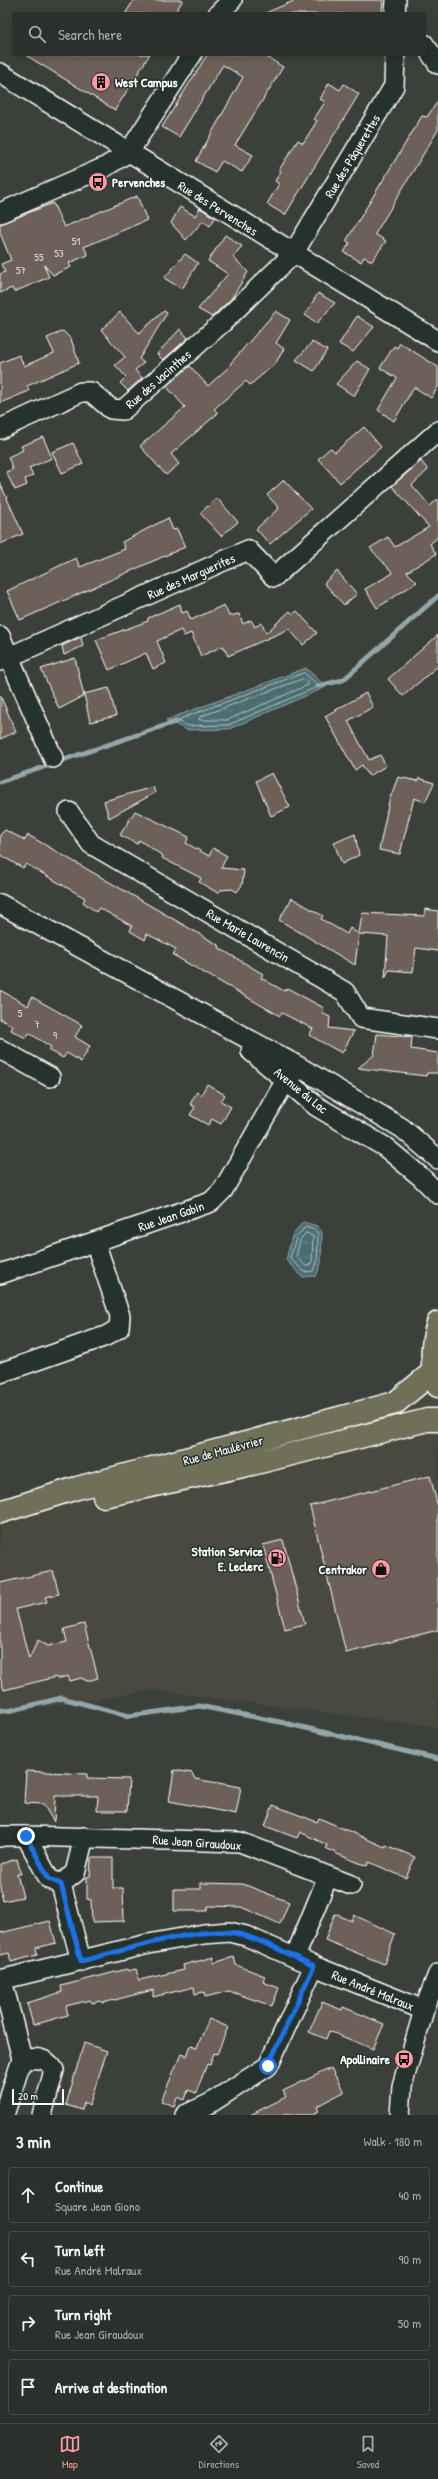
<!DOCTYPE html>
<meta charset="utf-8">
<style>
body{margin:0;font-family:"Patrick Hand",sans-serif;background:#383c38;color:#f1f3f6}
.scale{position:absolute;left:12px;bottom:10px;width:52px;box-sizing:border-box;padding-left:4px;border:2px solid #fff;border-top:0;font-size:11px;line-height:14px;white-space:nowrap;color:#fff;-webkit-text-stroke:3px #26332d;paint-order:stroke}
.stop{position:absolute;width:12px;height:12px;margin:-9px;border:3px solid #1a73e8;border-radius:50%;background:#fff}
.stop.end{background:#1a73e8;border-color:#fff;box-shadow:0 1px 4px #0008}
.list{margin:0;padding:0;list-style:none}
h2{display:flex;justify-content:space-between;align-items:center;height:52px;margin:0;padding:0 16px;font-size:17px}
h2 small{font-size:13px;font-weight:400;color:#a6a9a9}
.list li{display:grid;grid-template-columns:26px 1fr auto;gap:12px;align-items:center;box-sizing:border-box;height:56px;margin:0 8px 8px;padding:0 8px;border:1px solid #484b48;border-radius:4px}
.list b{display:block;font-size:15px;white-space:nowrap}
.list p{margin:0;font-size:13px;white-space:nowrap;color:#a6a9a9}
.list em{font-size:13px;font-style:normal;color:#a6a9a9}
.icon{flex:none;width:22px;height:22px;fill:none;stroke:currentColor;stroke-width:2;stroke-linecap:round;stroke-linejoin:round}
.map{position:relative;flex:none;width:438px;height:2115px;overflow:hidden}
.search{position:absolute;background:#2c302c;box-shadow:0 2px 10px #0003;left:12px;right:12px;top:12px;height:44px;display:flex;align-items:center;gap:10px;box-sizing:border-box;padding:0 14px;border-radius:4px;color:#a6a9a9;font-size:15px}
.sheet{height:308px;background:#2c302c}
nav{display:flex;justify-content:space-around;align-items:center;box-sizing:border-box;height:56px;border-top:1px solid #484b48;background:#2c302c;font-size:11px;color:#a6a9a9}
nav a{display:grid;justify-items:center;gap:2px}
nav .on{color:#ff9aa2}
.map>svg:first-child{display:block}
</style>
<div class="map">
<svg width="438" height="2115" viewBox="0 0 438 2115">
<defs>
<pattern id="water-ripples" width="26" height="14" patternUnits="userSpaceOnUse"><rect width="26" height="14" fill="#4b6d71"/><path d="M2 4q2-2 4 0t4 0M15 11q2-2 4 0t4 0" fill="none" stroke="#668386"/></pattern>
</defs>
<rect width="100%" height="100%" fill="#3b403a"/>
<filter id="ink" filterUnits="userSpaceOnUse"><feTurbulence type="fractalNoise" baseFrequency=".025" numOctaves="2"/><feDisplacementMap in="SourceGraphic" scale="8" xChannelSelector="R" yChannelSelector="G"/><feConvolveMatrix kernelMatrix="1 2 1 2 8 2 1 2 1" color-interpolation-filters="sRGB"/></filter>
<g filter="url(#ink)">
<!-- built -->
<path fill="#4a4a43" d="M438,1388V1727L153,1690L0,1714V1508L69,1492Z"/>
<!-- water -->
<path fill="url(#water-ripples)" stroke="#93a7aa" d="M306,668L326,687L229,729L187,730L166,720Z
M303,1222L317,1226L322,1232L321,1264L316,1276L302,1277L286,1260L292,1236Z"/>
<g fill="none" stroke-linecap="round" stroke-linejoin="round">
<!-- shore -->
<path stroke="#b7c5c6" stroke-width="1" d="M304,673L317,684V687L228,725L188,726L180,722L181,719Z
M303,679L308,682V685L227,720H199L200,717Z
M306,1227L315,1230L318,1234L317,1263L313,1271L305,1272L290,1258L296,1238Z
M306,1233L313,1236L312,1262L307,1267L296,1257L300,1240Z"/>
<!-- stream -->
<path stroke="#93a7aa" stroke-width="5" d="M318,686L343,680L438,596
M60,761L178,721
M0,782L47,766
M0,1710L8,1711L62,1698L129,1716L199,1706L280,1722L438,1759"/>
</g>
<!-- building -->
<path fill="#6d6059" stroke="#fff" d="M134,0H183L174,14H125Z
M296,0H383L382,14H263Z
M24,54H150L115,110Z
M204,54H262L283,67L235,145L253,155L242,172L222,161L215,172L196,161L243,77L223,65L179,137L162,127L207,55Z
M329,83L340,90L344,84L359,94L285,215L267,204L279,184L275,181L281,171L279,170L298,140L303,143L317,121L314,119L325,102L320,99Z
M438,101V130L375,234L386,241L372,261L364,257L361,262L344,252L350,243L346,241L422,116L427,117Z
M137,196L147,220L84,247L88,255L69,263L71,267L53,275L44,265L49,277L14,292L12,288L0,293V274L5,272L1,264L11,260L0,233V224L53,203L64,227Z
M180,207L195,216L200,208L215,218L210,226L203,221L186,240L171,223Z
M225,235L242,246L233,257L248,272L231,299L212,317L198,309L228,274L208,261Z
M185,254L198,263L182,289L164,278Z
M318,293L335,303L317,323L305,315Z
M164,311L167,313L139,359L144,363L135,370L142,378L128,391L120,383L126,377L115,365L125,357L101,330L120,312L139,333Z
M276,311L290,320L276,343L284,349L275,364L250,385L246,381L214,409L218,413L171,454L179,464L166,475L140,446L185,407L166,386L190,366L208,386L231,365L230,364Z
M357,316L374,327L353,352L339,344Z
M180,329L188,338L163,360L157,354Z
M63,331L71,339L79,363L27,386L29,391L0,403V363L19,355L24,366L54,353L47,338Z
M312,342L327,350L314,371L296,360Z
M400,343L438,367V387L431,398L414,387L394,421L378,410L397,378L380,368L394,346L397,348Z
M357,361L370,369L354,396L336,384Z
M364,427L381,447L340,483L318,459L329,449L331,448L335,452Z
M43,437L52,458L29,468L33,476L25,479L27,485L15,490L6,472L13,469L8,457L23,450L21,446Z
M73,443L83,464L62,473L52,452Z
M421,461L428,470L412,485L430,506L438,499V537L430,544L436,554L407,572L417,582L377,608L365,589L393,573L370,548L388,537L395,547L429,527L392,486Z
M284,480L311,509L270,544L256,529L279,508L267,495Z
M0,483L23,534L0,544Z
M217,498L238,522L221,536L200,513Z
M168,518L173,530L177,529L185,547L20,620L7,591L76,558L80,567L125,549L122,542Z
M337,571L357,594L344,605L324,583Z
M180,604L182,613L187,611L191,620L224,605L229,616L239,614L243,624L251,620L255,627L262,623L266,633L290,611L293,614L297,611L317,633L303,645L289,629L228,656L223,646L201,656L191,633L184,636L181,630L157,641L166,663L153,669L146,653L109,670L96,640L148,621V618Z
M438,635V666L403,696L388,679Z
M81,637L83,646L64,655L62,646Z
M75,658L84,696L59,709L41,669Z
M109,688L116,716L90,722L84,694Z
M366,693L373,707L348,721L369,760L380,755L386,766L369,776L362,765L355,770L325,716Z
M0,695L16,732L0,739Z
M272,773L290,807L271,816L256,781Z
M398,777L418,781L419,778L434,783L425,802L414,798L400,854L379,850L389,801Z
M153,787L155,793L109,818L104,801Z
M135,811L189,837L186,843L209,856L213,848L227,856L221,868L244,870L242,885L237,892L232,889L221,890L218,893L199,882L201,878L162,858L163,856L139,840L137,844L120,835Z
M5,830L25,840L28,835L220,946L219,948L263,974L261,978L284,991L287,988L324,1008L322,1013L330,1017L329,1028L354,1031L342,1053L309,1035L313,1029L282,1013L280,1016L173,955L176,949L147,934L145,940L130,931L132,926L99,908L96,912L83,902L85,898L26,864L23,868L0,855V835Z
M355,834L359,855L342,864L334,843Z
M292,898L323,916L321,919L347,934L350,928L359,934L362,913L424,916L425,909L438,911V951L416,948L413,972L389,970L385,978L388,936L359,934L355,965L279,920Z
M0,990L28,1006L32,997L82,1025L75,1037L90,1046L81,1062L67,1053L63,1058L49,1050L51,1047L29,1033L26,1038L11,1030L13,1026L0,1019Z
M377,1034L412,1037L411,1049L438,1053V1073H427L426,1076L358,1068L374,1055Z
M207,1084L225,1095L221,1101L231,1107L221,1124L212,1119L208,1125L190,1115L195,1107L190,1104L197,1092L201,1095Z
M430,1476L438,1507V1630L346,1653L310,1506Z
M283,1540L305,1624L285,1629L263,1545Z
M53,1571L59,1594L45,1597L47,1602L16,1609L29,1659L38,1640L48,1646L67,1642L64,1629L84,1624L98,1678L87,1681L81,1678L70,1681L68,1676L57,1679L56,1677L4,1690L0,1677V1583Z
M174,1770L192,1773L195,1779L241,1787L236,1814L169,1801Z
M26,1771L87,1774V1778L129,1779L127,1811H97L98,1796H55L54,1822L43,1804L24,1803Z
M273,1805L317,1822L319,1818L385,1847L386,1845L415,1857L406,1878L369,1862L367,1866L337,1854L326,1848L327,1845L300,1832L297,1838L265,1826Z
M91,1858H113V1888H123L124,1921L92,1922L91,1900L87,1899V1877L90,1876Z
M17,1859L21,1874H17L23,1897L3,1901L0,1887V1864Z
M201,1883L243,1884L289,1902L280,1924L241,1907L208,1906L207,1911H174V1889H201Z
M335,1914L352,1921L354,1915L395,1934L384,1964L325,1940Z
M50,1921L56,1943L36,1948L37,1955L11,1962L9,1953L0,1955V1933Z
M214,1957L213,1963L234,1957L236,1965L265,1976L263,1982L279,1988L272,2006L229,1991L205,1997L204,1992L195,1994L194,1987L153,1997V1990L103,2003L101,2001L92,2003L90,2000L66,2006L68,2015L33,2025L27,2003L62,1992L61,1986L127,1969L128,1971L136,1969L139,1980L184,1970L183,1965Z
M322,2002L342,2010L343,2007L384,2024L373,2049L329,2031L326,2039L309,2032Z
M209,2019L228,2027L217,2054L214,2053L210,2065L207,2064L196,2093L188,2090L185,2100L177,2097L174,2106L161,2101L181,2054L187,2056L191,2045L197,2047Z
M84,2043L107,2051L89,2106L84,2103L82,2110L66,2105Z
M331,2068L344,2092L317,2106L319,2111L311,2115H250L286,2097L283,2091Z"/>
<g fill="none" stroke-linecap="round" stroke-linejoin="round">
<!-- minor casing -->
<g stroke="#fff" stroke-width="22">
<path id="minor" d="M218,14L232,0
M395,14L396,0
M424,44L438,64
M0,73L438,341
M0,213L105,167L129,152L192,54
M0,429L81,392H91L111,409L123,410L223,322L293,254L394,86L395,54
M0,636L53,758
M0,661L248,550L274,577L438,431
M69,812L91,844L345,992L361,1018L438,1029
M0,904L296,1065L402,1128L438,1159
M0,1049L50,1077
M251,1051L316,1106L385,1147L421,1177L438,1194
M0,1274L211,1202L223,1190L282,1087L299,1067
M0,1373L106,1336L119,1328L120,1316L95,1242
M26,1836L49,1879L61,1884L75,1873L84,1837
M0,1837L2,1836H26L240,1842L351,1885
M61,1884L81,1961
M295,1957L328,1876
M0,1980L148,1944L204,1934L229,1932L246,1936L314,1966L424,2010
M2,1980L22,2059L4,2115
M22,2059C37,2058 46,2057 54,2070L42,2115
M185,2115L209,2104L268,2066L314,1966
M400,2115L402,2086L424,2010L438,1974"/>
</g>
<!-- major casing -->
<g stroke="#fff" stroke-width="25">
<path id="major" d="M438,1386C430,1364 431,1344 438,1323
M104,1496L252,1464L427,1420H438
M0,1512L77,1488L395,1403L433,1372"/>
</g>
<!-- minor -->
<use href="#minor" stroke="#26332d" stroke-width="19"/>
<!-- major -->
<use href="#major" stroke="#706f59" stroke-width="22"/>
</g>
</g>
<g fill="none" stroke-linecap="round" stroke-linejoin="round" filter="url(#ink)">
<!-- route -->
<path stroke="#1a73e8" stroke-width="5" d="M26,1836L49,1879L61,1884L81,1961C122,1951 187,1930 228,1932C251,1934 292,1956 314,1966L268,2066"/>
</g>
<!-- icons -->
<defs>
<g id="building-disc" transform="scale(1)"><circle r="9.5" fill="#ff9aa2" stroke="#26332d"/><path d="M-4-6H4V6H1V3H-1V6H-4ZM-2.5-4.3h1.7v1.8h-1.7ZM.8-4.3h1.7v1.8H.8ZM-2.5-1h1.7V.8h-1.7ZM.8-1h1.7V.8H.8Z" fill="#111"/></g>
<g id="bus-disc" transform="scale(1)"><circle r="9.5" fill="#ff9aa2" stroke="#26332d"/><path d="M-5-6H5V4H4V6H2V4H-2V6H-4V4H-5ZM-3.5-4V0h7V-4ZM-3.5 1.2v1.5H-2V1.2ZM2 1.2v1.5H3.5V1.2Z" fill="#111"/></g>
<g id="fuel-disc" transform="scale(1)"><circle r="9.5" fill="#ff9aa2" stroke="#26332d"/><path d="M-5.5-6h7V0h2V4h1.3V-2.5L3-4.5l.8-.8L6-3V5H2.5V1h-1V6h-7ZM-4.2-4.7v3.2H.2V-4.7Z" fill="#111"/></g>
<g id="shop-disc" transform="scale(1)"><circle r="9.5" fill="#ff9aa2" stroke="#26332d"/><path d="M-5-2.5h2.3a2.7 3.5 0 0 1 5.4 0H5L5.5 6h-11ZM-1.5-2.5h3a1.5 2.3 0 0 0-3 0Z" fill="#111"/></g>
</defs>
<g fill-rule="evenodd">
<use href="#building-disc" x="101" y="82"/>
<use href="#bus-disc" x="98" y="182"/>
<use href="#fuel-disc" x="277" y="1558"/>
<use href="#shop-disc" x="381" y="1569"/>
<use href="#bus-disc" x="404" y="2059"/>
</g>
<g text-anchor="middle" stroke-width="3" stroke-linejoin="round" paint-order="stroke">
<!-- number labels -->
<g font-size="11" fill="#dad7d6">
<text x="76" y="245">51</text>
<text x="59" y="257">53</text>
<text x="39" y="261">55</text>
<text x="21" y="274">57</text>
<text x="20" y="1017">5</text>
<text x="37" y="1028">7</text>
<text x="55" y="1039">9</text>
</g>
<!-- poi labels -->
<g font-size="13" font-weight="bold" fill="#fff" stroke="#26332d" text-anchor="end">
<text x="115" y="87" text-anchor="start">West Campus</text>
<text x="112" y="187" text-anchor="start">Pervenches</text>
<text x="263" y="1556">Station Service<tspan x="263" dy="15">E. Leclerc</tspan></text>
<text x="367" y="1574">Centrakor</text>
<text x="390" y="2064">Apollinaire</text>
</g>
<!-- street labels -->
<g font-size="13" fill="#fff" stroke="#26332d">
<text transform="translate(352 156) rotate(-59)" y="5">Rue des Pâquerettes</text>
<text transform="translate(218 208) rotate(32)" y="5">Rue des Pervenches</text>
<text transform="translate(158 379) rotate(-41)" y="5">Rue des Jacinthes</text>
<text transform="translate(191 576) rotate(-24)" y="5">Rue des Marguerites</text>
<text transform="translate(248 935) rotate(30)" y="5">Rue Marie Laurencin</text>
<text transform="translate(301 1090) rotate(39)" y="5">Avenue du Lac</text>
<text transform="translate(171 1216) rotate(-19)" y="5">Rue Jean Gabin</text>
<text transform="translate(223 1450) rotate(-15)" y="5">Rue de Maulévrier</text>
<text transform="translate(197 1842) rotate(4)" y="5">Rue Jean Giraudoux</text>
<text transform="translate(373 1990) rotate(22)" y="5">Rue André Malraux</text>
</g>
</g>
</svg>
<div class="scale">20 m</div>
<div class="stop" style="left:268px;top:2066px"></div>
<div class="stop end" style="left:26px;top:1836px"></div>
<div class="search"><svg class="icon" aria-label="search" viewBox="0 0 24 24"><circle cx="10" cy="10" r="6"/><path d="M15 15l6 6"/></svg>Search here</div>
</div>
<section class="sheet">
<h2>3 min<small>Walk · 180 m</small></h2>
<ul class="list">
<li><svg class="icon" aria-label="ahead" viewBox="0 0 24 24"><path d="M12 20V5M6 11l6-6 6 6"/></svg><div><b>Continue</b><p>Square Jean Giono</p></div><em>40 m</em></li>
<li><svg class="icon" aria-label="left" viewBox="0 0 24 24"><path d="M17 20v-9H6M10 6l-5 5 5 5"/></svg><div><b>Turn left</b><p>Rue André Malraux</p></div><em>90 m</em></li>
<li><svg class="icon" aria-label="right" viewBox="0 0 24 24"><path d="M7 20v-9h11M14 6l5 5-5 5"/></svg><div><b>Turn right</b><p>Rue Jean Giraudoux</p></div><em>50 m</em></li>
<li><svg class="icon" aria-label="arrive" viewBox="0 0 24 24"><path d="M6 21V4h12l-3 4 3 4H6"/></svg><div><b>Arrive at destination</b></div></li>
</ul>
</section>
<nav>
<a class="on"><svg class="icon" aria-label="map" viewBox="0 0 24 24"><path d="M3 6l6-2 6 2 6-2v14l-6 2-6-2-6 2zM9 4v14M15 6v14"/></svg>Map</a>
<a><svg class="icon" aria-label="directions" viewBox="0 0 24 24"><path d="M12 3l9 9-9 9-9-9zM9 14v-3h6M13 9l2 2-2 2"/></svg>Directions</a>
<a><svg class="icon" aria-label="saved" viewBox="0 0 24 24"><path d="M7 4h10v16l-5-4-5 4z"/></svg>Saved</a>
</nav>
